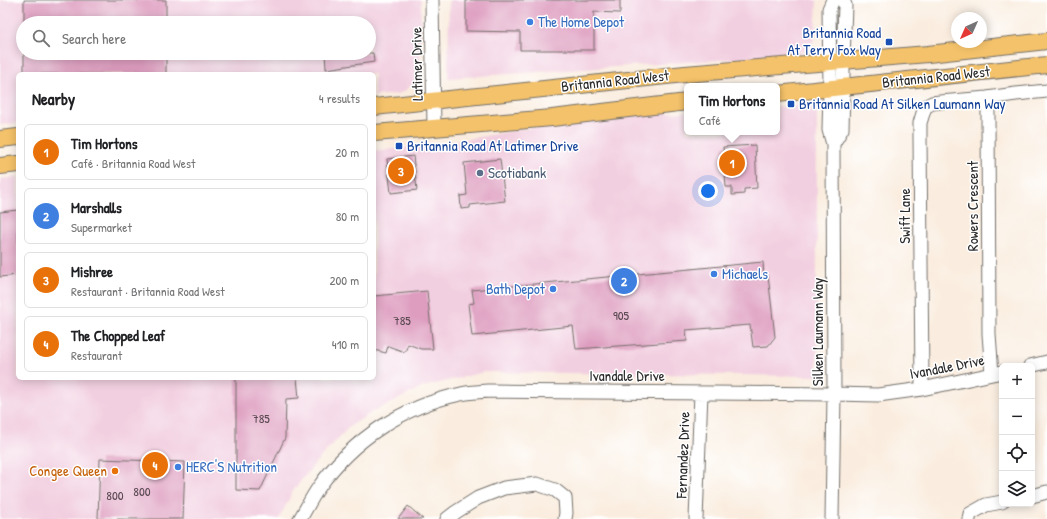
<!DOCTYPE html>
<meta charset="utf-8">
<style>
body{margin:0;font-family:"Patrick Hand",sans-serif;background:#f2f2f2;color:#202124}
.controls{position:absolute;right:12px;bottom:12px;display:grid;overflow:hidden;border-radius:6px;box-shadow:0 2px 10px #0003}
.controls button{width:36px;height:36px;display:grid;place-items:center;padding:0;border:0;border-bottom:1px solid #e0e0e0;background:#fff;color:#202124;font:20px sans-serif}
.compass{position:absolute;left:951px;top:12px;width:36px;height:36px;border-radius:50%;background:#fff;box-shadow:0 2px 10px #0003;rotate:225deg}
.you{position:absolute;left:708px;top:191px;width:14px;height:14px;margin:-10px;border:3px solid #fff;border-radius:50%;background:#1a73e8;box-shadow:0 0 0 6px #1a73e833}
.badge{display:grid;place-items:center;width:26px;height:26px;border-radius:50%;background:#c8321e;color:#fff;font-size:13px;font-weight:700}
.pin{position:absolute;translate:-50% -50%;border:2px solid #fff;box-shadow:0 1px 4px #0006}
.popup{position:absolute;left:684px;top:83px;width:96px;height:52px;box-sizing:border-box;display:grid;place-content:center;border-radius:6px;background:#fff;filter:drop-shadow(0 1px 3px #0005);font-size:13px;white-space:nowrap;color:#757577}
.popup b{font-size:15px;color:#202124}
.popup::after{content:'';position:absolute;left:50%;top:100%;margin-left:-8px;border:8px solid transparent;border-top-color:#fff}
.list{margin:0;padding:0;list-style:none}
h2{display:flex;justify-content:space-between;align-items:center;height:52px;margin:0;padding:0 16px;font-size:17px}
h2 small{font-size:13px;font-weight:400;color:#757577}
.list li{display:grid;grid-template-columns:26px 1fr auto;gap:12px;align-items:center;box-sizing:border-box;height:56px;margin:0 8px 8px;padding:0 8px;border:1px solid #e0e0e0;border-radius:6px}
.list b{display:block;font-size:15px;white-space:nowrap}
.list p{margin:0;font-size:13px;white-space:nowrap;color:#757577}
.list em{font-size:13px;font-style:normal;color:#757577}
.icon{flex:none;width:22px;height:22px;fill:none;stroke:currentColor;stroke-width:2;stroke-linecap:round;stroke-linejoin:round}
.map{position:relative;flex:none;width:1047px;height:519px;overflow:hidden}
.search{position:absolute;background:#fff;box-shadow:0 2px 10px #0003;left:16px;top:16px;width:360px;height:44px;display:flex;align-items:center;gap:10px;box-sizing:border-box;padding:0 14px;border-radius:22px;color:#757577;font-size:15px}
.panel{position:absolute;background:#fff;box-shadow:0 2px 10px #0003;left:16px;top:72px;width:360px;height:308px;border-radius:6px}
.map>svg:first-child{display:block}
</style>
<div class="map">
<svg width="1047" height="519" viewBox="0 0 1047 519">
<rect width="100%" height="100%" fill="#fff"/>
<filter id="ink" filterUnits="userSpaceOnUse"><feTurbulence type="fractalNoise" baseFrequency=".025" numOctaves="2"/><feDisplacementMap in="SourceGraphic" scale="8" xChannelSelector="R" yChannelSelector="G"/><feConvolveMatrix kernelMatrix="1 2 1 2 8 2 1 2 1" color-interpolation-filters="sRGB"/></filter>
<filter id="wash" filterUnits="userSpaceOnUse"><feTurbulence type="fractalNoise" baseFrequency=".012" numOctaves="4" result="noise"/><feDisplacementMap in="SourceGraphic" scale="16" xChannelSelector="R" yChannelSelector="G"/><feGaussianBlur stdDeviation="0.9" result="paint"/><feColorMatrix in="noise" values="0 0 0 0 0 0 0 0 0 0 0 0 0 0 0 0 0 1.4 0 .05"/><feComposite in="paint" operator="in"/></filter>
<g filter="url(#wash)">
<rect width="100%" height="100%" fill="#faeddf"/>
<!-- built -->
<path fill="#f2cfe0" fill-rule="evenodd" d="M0,0H421L420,69L419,79H416L414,83L406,90L398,94L374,96V74H18V123L0,125ZM23,23H369V53H23Z
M449,0H817L815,37L809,50L795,55L448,78Z
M806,105L817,113V376L484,372L423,387L372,412L349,427L316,462L293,491L279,519H0V179L18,177V378H374V151L405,148L462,140L596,116L687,112V132H777V107Z"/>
<g id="blocks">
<!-- building -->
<path fill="#de9dbf" d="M24,0H166V23H24Z
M466,0H620V13L594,12V50H520V32L466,31Z
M24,53H166V74H24Z
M325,53H373L374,62L326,69Z
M755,145L757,188L744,189V194L732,195V187H726L723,147Z
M413,156L417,190L391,193L387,159Z
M500,159L505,201L470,205V208L461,209L460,196L467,195L464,163Z
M18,210V275L0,277V212Z
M763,262L764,277L768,275L775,337L768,346L753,347L750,325L686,330L687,341L576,349L573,326L472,336L468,304L474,303L472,290Z
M427,291L433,349H421L408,344L405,352L388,346L386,353L374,350V296Z
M236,378H297L299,398L286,399L285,438L260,491L236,490Z
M100,459L185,462L183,519H98Z
M408,506L423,519H398Z"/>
</g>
</g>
<g filter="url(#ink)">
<use href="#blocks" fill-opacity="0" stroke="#736f6a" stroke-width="1"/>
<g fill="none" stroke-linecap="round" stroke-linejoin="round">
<!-- minor casing -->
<g stroke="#736f6a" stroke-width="15">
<path id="minor" d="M432,0L434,128
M987,98L988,111L989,334L992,374
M833,144L842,129L843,87V61L845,5L843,0
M1030,366L1047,362
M922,389L920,134V123L924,110L925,107L932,103L940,102L987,98L1016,94L1047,91
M1032,496L1047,492
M300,519C306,509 312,497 319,487C352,440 403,406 461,394C469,392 479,392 488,391L834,394L878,395L922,389L1002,372
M447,519L456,512L478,498L504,488L537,484L555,490L565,498L566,513L565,519
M696,519L701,393
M832,519L834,394L833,144L829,130L830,89L829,9L833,0
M969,519L970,514L986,505L1002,502"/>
</g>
<!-- major casing -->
<g stroke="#736f6a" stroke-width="18">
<path id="major" d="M777,94L1047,65
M374,107L685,74L928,54L1047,41
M374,133L552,118L687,102
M0,139L18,137
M0,166L18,164"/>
</g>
<!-- minor -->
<use href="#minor" stroke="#fff" stroke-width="13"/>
<!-- major -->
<use href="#major" stroke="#f4c26a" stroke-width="16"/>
</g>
</g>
<!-- markers -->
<g fill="#3f7fe0" stroke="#fff" stroke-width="1.5">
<circle cx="530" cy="22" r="4"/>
<circle cx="714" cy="274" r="4"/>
<circle cx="553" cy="289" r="4"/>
<circle cx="178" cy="467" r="4"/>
</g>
<g fill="#1a4fb4" stroke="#fff" stroke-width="1.5">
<rect x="885" y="38" width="8" height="8" rx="2"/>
<rect x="787" y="100" width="8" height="8" rx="2"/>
<rect x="395" y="142" width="8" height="8" rx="2"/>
</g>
<circle fill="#5c6f8a" stroke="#fff" stroke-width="1.5" cx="480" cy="173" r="4"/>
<circle fill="#e8710a" stroke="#fff" stroke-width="1.5" cx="115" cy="471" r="4"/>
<g text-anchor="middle" stroke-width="3" stroke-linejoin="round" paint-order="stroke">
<!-- number labels -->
<g font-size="13" fill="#584850">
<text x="621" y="320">905</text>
<text x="402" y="325">785</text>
<text x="261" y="423">785</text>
<text x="142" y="496">800</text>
<text x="115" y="500">800</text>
</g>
<!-- shop labels -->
<g font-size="15" fill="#366cbe" stroke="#fff" text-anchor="start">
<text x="538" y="27">The Home Depot</text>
<text x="722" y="279">Michaels</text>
<text x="545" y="294" text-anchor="end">Bath Depot</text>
<text x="186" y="472">HERC'S Nutrition</text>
</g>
<!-- transit labels -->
<g font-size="15" fill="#164399" stroke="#fff" text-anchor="start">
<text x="881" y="38" text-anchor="end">Britannia Road<tspan x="881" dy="17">At Terry Fox Way</tspan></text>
<text x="799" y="109">Britannia Road At Silken Laumann Way</text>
<text x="407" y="151">Britannia Road At Latimer Drive</text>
</g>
<!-- street labels -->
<g font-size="15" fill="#2b2b2b" stroke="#fff">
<text transform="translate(417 64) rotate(-91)" y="5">Latimer Drive</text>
<text transform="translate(936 77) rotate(-6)" y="5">Britannia Road West</text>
<text transform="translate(615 81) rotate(-6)" y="5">Britannia Road West</text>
<text transform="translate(973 206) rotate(-90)" y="5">Rowers Crescent</text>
<text transform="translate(905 216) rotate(-90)" y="5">Swift Lane</text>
<text transform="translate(818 332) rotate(-90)" y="5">Silken Laumann Way</text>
<text transform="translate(947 367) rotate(-11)" y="5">Ivandale Drive</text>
<text x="627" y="381">Ivandale Drive</text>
<text transform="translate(683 455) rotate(-88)" y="5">Fernandez Drive</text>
</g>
<!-- service labels -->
<g font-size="15" fill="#4e5e75" stroke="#fff" text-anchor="start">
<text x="488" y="178">Scotiabank</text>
</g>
<!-- food labels -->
<g font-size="15" fill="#c56008" stroke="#fff" text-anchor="end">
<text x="107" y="476">Congee Queen</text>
</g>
</g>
</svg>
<div class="controls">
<button>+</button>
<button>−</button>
<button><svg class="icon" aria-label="locate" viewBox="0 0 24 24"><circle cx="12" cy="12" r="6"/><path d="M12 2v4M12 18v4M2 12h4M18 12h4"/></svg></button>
<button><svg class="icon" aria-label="layers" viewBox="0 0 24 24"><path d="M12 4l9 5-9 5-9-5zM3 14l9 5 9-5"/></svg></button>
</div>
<svg class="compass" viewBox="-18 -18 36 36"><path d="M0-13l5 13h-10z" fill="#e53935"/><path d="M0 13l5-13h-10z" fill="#757577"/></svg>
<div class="you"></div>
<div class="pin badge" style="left:732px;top:163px;background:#e8710a">1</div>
<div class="popup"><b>Tim Hortons</b>Café</div>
<div class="pin badge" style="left:624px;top:281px;background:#3f7fe0">2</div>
<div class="pin badge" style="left:401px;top:171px;background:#e8710a">3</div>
<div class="pin badge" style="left:155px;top:465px;background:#e8710a">4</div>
<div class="search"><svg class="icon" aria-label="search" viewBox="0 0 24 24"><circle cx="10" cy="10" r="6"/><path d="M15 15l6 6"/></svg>Search here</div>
<section class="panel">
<h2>Nearby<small>4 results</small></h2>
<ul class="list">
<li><span class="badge" style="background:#e8710a">1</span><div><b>Tim Hortons</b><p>Café · Britannia Road West</p></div><em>20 m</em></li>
<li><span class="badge" style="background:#3f7fe0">2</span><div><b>Marshalls</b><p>Supermarket</p></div><em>80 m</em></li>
<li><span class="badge" style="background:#e8710a">3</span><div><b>Mishree</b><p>Restaurant · Britannia Road West</p></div><em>200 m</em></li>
<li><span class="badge" style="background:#e8710a">4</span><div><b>The Chopped Leaf</b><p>Restaurant</p></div><em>410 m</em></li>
</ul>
</section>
</div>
